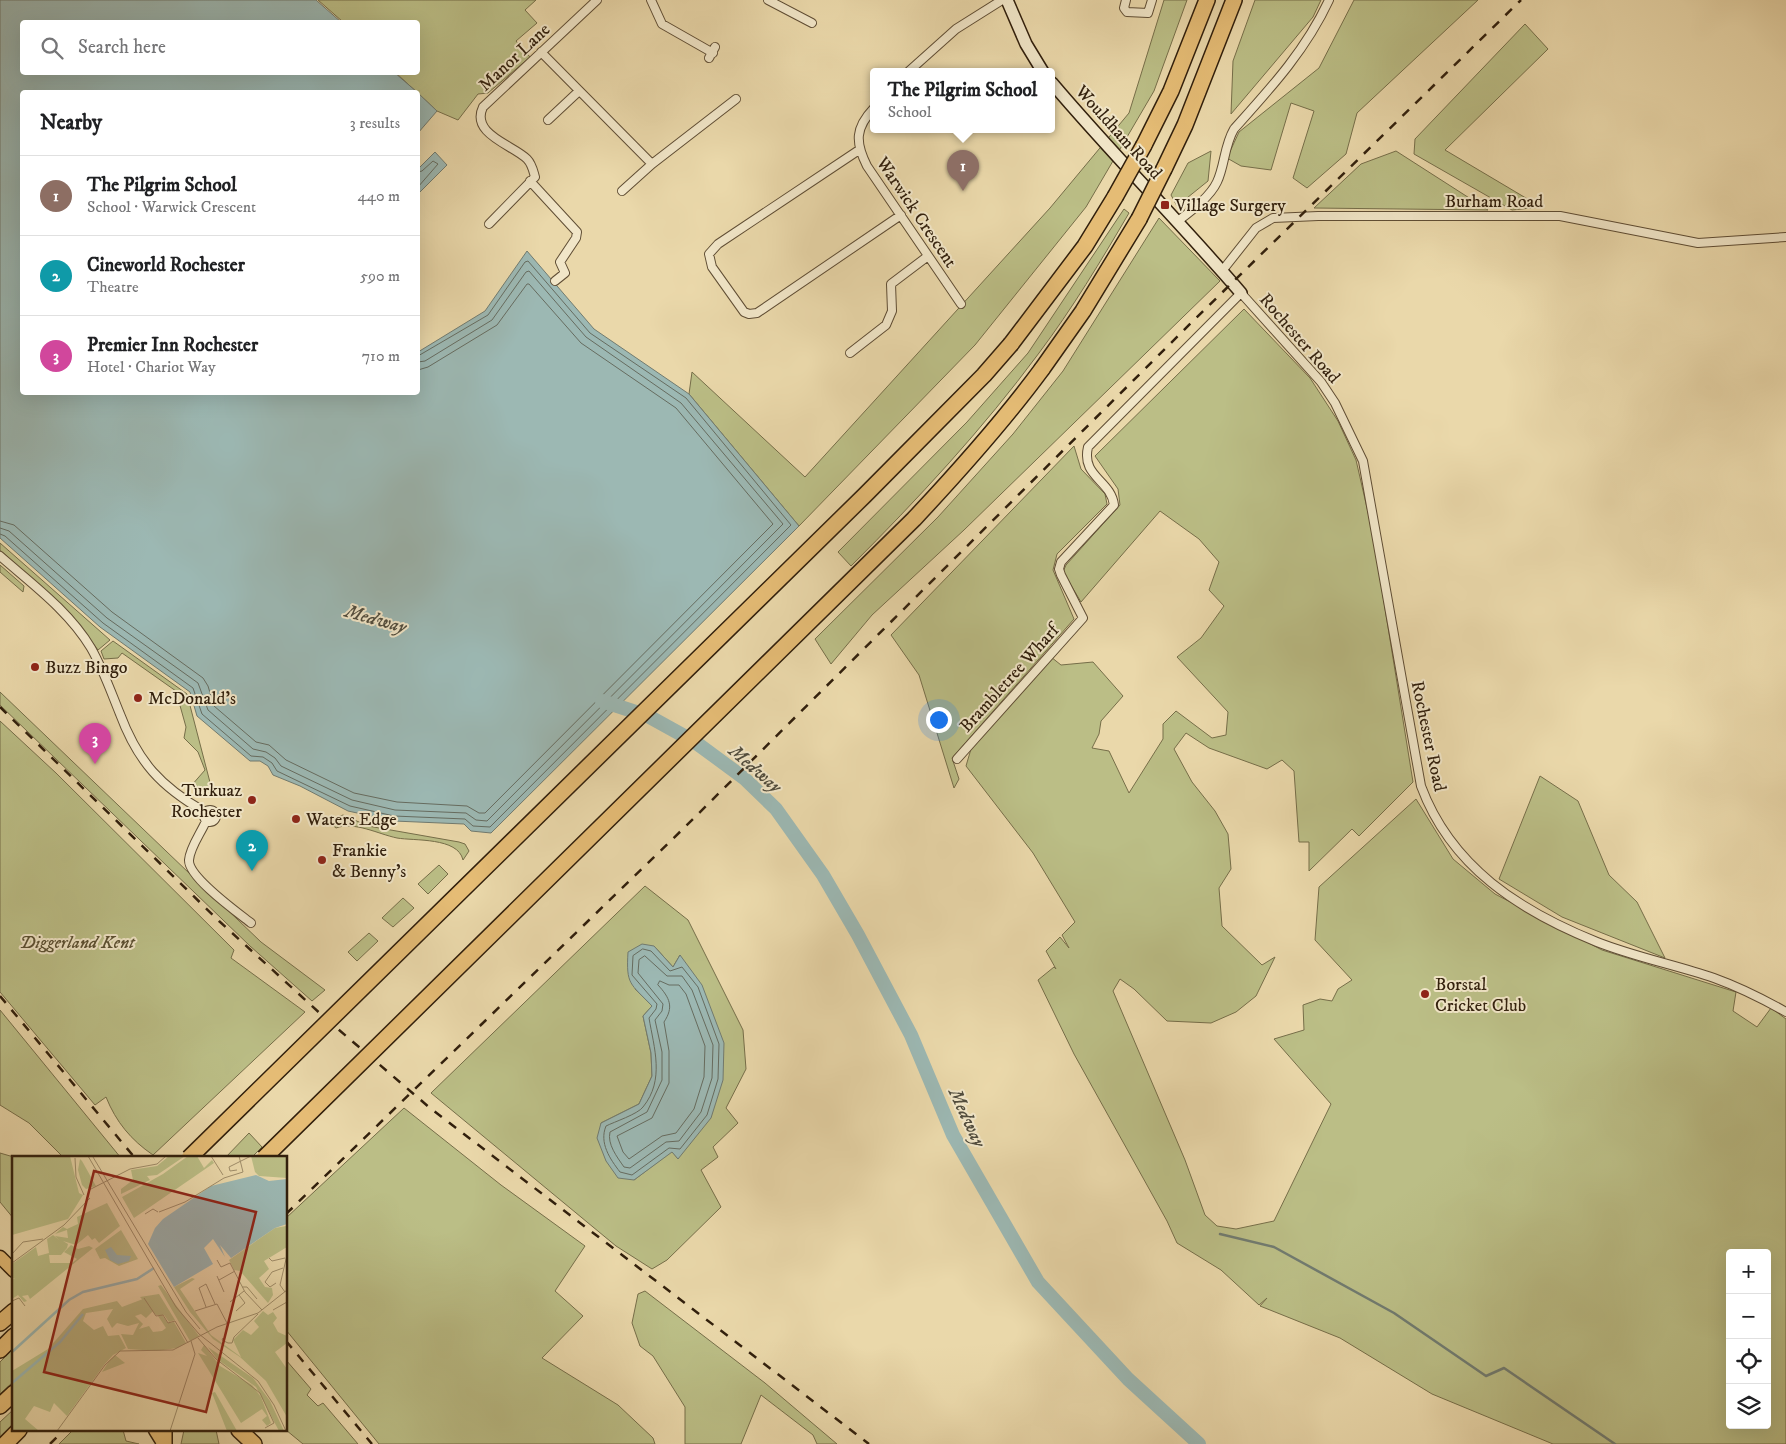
<!DOCTYPE html>
<meta charset="utf-8">
<style>
body{margin:0;font-family:"IM FELL DW Pica",serif;background:#f6f6f6;color:#202124}
.controls{position:absolute;right:15px;bottom:15px;display:grid;overflow:hidden;border-radius:5px;box-shadow:0 5px 20px #0002}
.controls button{width:45px;height:45px;display:grid;place-items:center;padding:0;border:0;border-bottom:1px solid #e0e0e0;background:#fff;color:#202124;font:25px sans-serif}
.you{position:absolute;left:938px;top:719px;width:18px;height:18px;margin:-12px;border:4px solid #fff;border-radius:50%;background:#1a73e8;box-shadow:0 0 0 8px #1a73e833}
.badge{display:grid;place-items:center;width:32px;height:32px;border-radius:50%;background:#0f766e;color:#fff;font-size:16px;font-weight:700}
.pin{position:absolute;translate:-50% -41px;filter:drop-shadow(0 1px 2px #0008)}
.pin::after{content:'';position:absolute;top:26px;width:18px;height:15px;background:inherit;clip-path:polygon(0 0,100% 0,50% 100%)}
.popup{position:absolute;left:870px;top:68px;width:185px;height:65px;box-sizing:border-box;display:grid;place-content:center;border-radius:5px;background:#fff;filter:drop-shadow(0 1px 4px #0005);font-size:16px;white-space:nowrap;color:#757577}
.popup b{font-size:19px;color:#202124}
.popup::after{content:'';position:absolute;left:50%;top:100%;margin-left:-10px;border:10px solid transparent;border-top-color:#fff}
.list{margin:0;padding:0;list-style:none}
h2{display:flex;justify-content:space-between;align-items:center;height:65px;margin:0;padding:0 20px;font-size:21px}
h2 small{font-size:16px;font-weight:400;color:#757577}
.list li{display:grid;grid-template-columns:32px 1fr auto;gap:15px;align-items:center;box-sizing:border-box;height:80px;padding:0 20px;border-top:1px solid #e0e0e0}
.list b{display:block;font-size:19px;white-space:nowrap}
.list p{margin:0;font-size:16px;white-space:nowrap;color:#757577}
.list em{font-size:16px;font-style:normal;color:#757577}
.icon{flex:none;width:28px;height:28px;fill:none;stroke:currentColor;stroke-width:2;stroke-linecap:round;stroke-linejoin:round}
.map{position:relative;flex:none;width:1786px;height:1444px;overflow:hidden}
.search{position:absolute;background:#fff;box-shadow:0 5px 20px #0002;left:20px;top:20px;width:400px;height:55px;display:flex;align-items:center;gap:12px;box-sizing:border-box;padding:0 18px;border-radius:5px;color:#757577;font-size:19px}
.panel{position:absolute;background:#fff;box-shadow:0 5px 20px #0002;left:20px;top:90px;width:400px;height:305px;border-radius:5px}
.map>svg:first-child{display:block}
</style>
<div class="map">
<svg width="1786" height="1444" viewBox="0 0 1786 1444">
<rect width="100%" height="100%" fill="#ead8aa"/>
<filter id="stains"><feTurbulence type="fractalNoise" baseFrequency=".004" numOctaves="4"/><feColorMatrix values="0 0 0 0 .2 0 0 0 0 .09 0 0 0 0 .02 0 0 0 .5 -.17"/></filter>
<radialGradient id="worn" r=".72"><stop offset=".6" stop-color="#630" stop-opacity="0"/><stop offset="1" stop-color="#630" stop-opacity=".3"/></radialGradient>
<!-- green -->
<path fill="#bbbe86" stroke="#766e49" fill-rule="evenodd" d="M318,0H536L525,10L537,23L516,41L530,57L488,93L478,94L458,120L437,111L396,73L418,72V22H343Z
M1164,0H1187L1154,91L1086,207L975,345L799,526L689,394L692,372L805,477L1050,208L1129,113Z
M1255,0H1321L1313,17L1231,114L1233,61Z
M1354,0H1478L1357,113L1346,154L1307,188L1293,178L1314,111L1291,103L1271,170L1241,166L1227,158L1239,132L1319,68Z
M1525,24L1548,49L1445,150L1541,207L1512,210L1414,154L1415,139Z
M1211,151L1208,181L1177,206L1171,195L1188,163Z
M1396,151L1488,210L1314,208L1361,164Z
M1124,209L1129,213C1101,261 1072,309 1039,353C983,429 918,499 851,566L838,552L967,422L1028,353Z
M1159,218L1220,281L964,530L872,615L831,664L815,639L938,517L1013,434L1063,371Z
M1244,309L1310,378L1338,421L1356,460L1373,534L1413,782L1359,836L1352,829L1309,871V842H1299L1294,771L1282,760L1267,769L1209,748L1186,733L1174,749L1192,782L1215,811L1228,834L1231,869L1219,888L1222,926L1262,965L1275,957L1256,996L1236,1012L1211,1023L1167,1021L1134,989L1120,979L1113,991L1185,1160L1205,1215L1217,1226L1236,1229L1274,1221L1331,1104L1274,1039L1304,1030L1303,1005L1320,999L1332,1001L1338,989L1352,980L1315,940L1319,887L1416,799L1453,859L1495,894L1602,950L1736,992L1733,1011L1757,1027L1771,1008L1786,1019V1444H1553L1432,1394L1340,1338L1260,1306L1267,1298L1259,1305L1221,1270L1177,1243L1167,1221L1074,1054L1038,980L1054,967L1056,969L1046,951L1060,937L1069,948L1062,935L1075,922L1033,853L966,766L971,749L1051,657L1061,665L1093,662L1123,696L1101,721L1099,734L1092,748L1109,751L1129,793L1163,739V724L1176,711L1212,738L1226,735L1228,712L1177,657L1201,638L1224,606L1209,590L1219,562L1199,539L1160,511L1081,602L1063,572L1066,565L1120,505L1118,489L1095,456ZM1730,1253H1767V1425H1730Z
M1074,446L1081,469L1105,494L1107,504L1057,554L1053,570L1074,619L952,758L959,779L954,788L919,675L891,635Z
M0,543L110,640L98,650L70,613L0,550Z
M0,565L24,586L23,592L0,572Z
M113,641L187,694L212,790L191,786L205,770L198,752L184,738L186,727L179,702L183,696L122,653L118,658L104,659L101,651Z
M0,692L261,942L325,990L312,1001L250,946L0,705Z
M0,721L56,773L234,950L231,958L305,1012L153,1155C131,1140 116,1122 106,1097L95,1105L0,992Z
M1540,776L1578,801L1609,875L1637,902L1665,958L1562,917L1499,879Z
M343,815L368,826L459,842L465,844L469,851L463,860C458,837 414,841 397,838C378,834 354,821 336,828L330,823L334,818Z
M439,865L448,874L428,894L418,884Z
M645,886L688,920L743,1030L746,1069L726,1108L738,1123L713,1147L718,1157L701,1170L721,1207L667,1260L652,1269L616,1246L431,1093ZM654,946L673,967L680,955L678,1159L672,1151L634,1180L601,1123L639,1104L652,1076L651,1053L643,1016L652,1006L635,989Z
M403,898L414,908L393,927L382,918Z
M369,933L378,941L357,961L348,952Z
M0,1010L121,1158H64L29,1123L0,1105Z
M404,1108L501,1185L585,1246L555,1291L583,1316L542,1358L618,1405L653,1438L655,1444H379L286,1330V1218Z
M249,1133L262,1147L251,1158H225Z
M0,1153L17,1158H14V1219L0,1202Z
M645,1291L765,1383L837,1444H817L813,1435L761,1395L741,1444H685V1407L653,1356L640,1346L632,1323L638,1294Z
M14,1348V1381L0,1394V1362Z
M286,1360L311,1389L307,1395L318,1406L323,1403L358,1444H303L286,1430Z
M14,1409V1428L0,1443V1422Z
M73,1430H123L126,1441L139,1444H59Z
M184,1430H216L219,1444H181Z"/>
<!-- water -->
<path fill="#9cb8b3" stroke="#717b70" d="M0,0H316L341,22H22V72L395,73L417,92H22V392H418V352L485,311L527,251L594,329L689,394L799,526L491,833L471,831L464,824L394,821L348,811L300,786L273,775L268,766L260,761H250L197,716L190,692L100,627L0,538Z
M418,93L437,111L418,133Z
M435,152L447,165L418,194V169Z
M642,944L654,946L673,967L680,955L702,985L724,1043L723,1080L711,1118L678,1159L672,1152L634,1180L618,1178L606,1161L597,1138L601,1123L639,1104L652,1076L651,1053L643,1016L652,1006C630,983 626,985 628,952Z"/>
<g fill="none" stroke-linecap="round" stroke-linejoin="round">
<!-- shore -->
<path stroke="#666c60" stroke-width="1" d="M418,172L422,171L433,161L438,164L418,187
M0,521L14,525L112,612L203,678L208,686L214,706L256,742L269,745L286,760L354,793L397,802L467,806L479,813H485L773,524L676,408L581,343L529,284H527L497,325L428,367L418,370
M0,528L9,531L107,618L198,683L208,710L253,749L266,752L275,758L281,766L352,800L395,810L466,813L476,820L487,821L783,524L681,403L586,337L529,271L526,272L492,320L425,361L418,362
M0,534L5,536L103,623L193,688L202,714L251,756L263,757L272,763L277,771L350,806L394,816L465,819L473,826L490,827L791,525L686,398L590,333L528,261L525,262L488,315L418,356
M643,949L651,951L670,971L682,967L698,987L719,1044L718,1079L707,1115L680,1149L669,1148L632,1175L620,1172C610,1159 599,1143 606,1126C614,1122 638,1114 643,1107C665,1080 654,1048 649,1018L656,1009L657,1004L632,975L633,956Z
M645,956L667,976H682L692,990L713,1045L712,1078L701,1112L679,1141L666,1142L630,1168L624,1167C617,1157 607,1144 610,1132L647,1112L662,1080V1052L655,1020L662,1011L663,1004L638,973L639,960Z
M660,981L669,985H679L686,994L705,1046L704,1077L694,1109L676,1133L662,1136L629,1159L623,1152L617,1136L652,1118L669,1083V1051L664,1022C674,1007 670,998 658,985Z"/>
<!-- stream -->
<path stroke="#717b70" stroke-width="2.5" d="M1220,1234L1274,1247L1394,1313L1486,1376L1504,1368L1615,1444"/>
<!-- river -->
<path stroke="#9cb8b3" stroke-width="14" d="M602,701L648,716L695,742L744,778L776,809L823,875L858,935L911,1035L953,1135L1038,1282L1128,1379L1199,1444"/>
<!-- street casing -->
<g stroke="#5f4d34" stroke-width="10">
<path id="street" d="M651,0L662,24L713,53
M768,0L812,23
M1126,0L1124,8L1127,12L1148,13L1152,0
M541,52L652,164
M709,58L715,47
M908,72L956,29L1002,0
M874,108C855,128 855,142 867,166L961,304
M548,120L579,91
M859,150L718,244L709,254L712,267L744,312L749,314L757,313L901,215
M530,181L577,232L576,238L560,262L565,273L555,281
M622,191L652,164L736,99
M1178,221C1191,211 1210,197 1217,182C1225,165 1224,146 1234,129C1270,89 1306,50 1329,0
M489,224L535,177C533,170 532,164 527,159C513,145 470,134 483,107L597,0
M1222,271L1256,228L1273,218L1318,216H1560L1698,243L1786,237
M850,353L886,325L892,311L891,284L928,256
M0,556C32,584 69,611 91,648C103,669 111,692 120,714C138,762 161,787 205,812
M957,759L1083,618L1061,575L1059,569L1061,562L1114,505C1111,480 1081,477 1088,447L1241,293L1321,382L1335,403L1363,461L1421,786C1451,867 1520,911 1597,942C1635,957 1676,965 1714,978C1739,987 1763,999 1786,1012
M204 816a6 6 0 1 1 12 0a6 6 0 1 1-12 0Z
M206,821C201,833 190,847 189,860C188,877 237,912 251,923"/>
</g>
<!-- secondary casing -->
<g stroke="#311f0c" stroke-width="14">
<path id="secondary" d="M1007,0L1026,44L1043,72
M1052,83C1113,155 1180,222 1241,293"/>
</g>
<!-- primary casing -->
<g stroke="#311f0c" stroke-width="15">
<path id="primary" d="M0,1257L14,1271
M155,1430L163,1443"/>
</g>
<!-- highway casing -->
<g stroke="#311f0c" stroke-width="18">
<path id="highway" d="M1144,145L1171,91L1207,0
M1164,169L1185,125L1234,0
M1011,344L1085,246L1115,197
M1042,369L1083,311L1139,219
M0,1323L14,1311
M0,1350L14,1336
M0,1406L14,1393
M239,1430L254,1444
M5,1444L19,1430
M164,1444V1430"/>
</g>
<!-- street -->
<use href="#street" stroke="#f1e6c8" stroke-width="8"/>
<!-- secondary -->
<use href="#secondary" stroke="#f1e6c8" stroke-width="11"/>
<!-- primary -->
<use href="#primary" stroke="#e5bc75" stroke-width="12"/>
<!-- highway -->
<use href="#highway" stroke="#e5bc75" stroke-width="15"/>
<!-- rail -->
<path stroke="#311f0c" stroke-width="2.5" stroke-dasharray="9 9" stroke-linecap="butt" d="M0,707L219,921L324,1017L430,1108L869,1444
M0,996L135,1158
M286,1214L685,827L1191,323L1521,0
M286,1341L372,1444
M50,1444L64,1430"/>
<!-- highway-bridge casing -->
<g stroke="#311f0c" stroke-width="18" stroke-linecap="butt">
<path id="highway-bridge" d="M1115,197L1144,145
M1139,219L1164,169
M189,1158L865,495L984,375L1011,344
M264,1158L914,519C959,471 1003,422 1042,369"/>
</g>
<!-- highway-bridge -->
<use href="#highway-bridge" stroke="#e5bc75" stroke-width="15"/>
</g>
<!-- markers -->
<g fill="#8f2418" stroke="#f1e6c8" stroke-width="2">
<rect x="1160" y="200" width="10" height="10" rx="2.5"/>
<circle cx="35" cy="667" r="5"/>
<circle cx="138" cy="698" r="5"/>
<circle cx="252" cy="800" r="5"/>
<circle cx="296" cy="819" r="5"/>
<circle cx="322" cy="860" r="5"/>
<circle cx="1425" cy="994" r="5"/>
</g>
<g text-anchor="middle" stroke-width="4" stroke-linejoin="round" paint-order="stroke">
<!-- street labels -->
<g font-size="18" fill="#311f0c" stroke="#f1e6c8">
<text transform="translate(514 57) rotate(-43)" y="6">Manor Lane</text>
<text transform="translate(1119 132) rotate(48)" y="6">Wouldham Road</text>
<text x="1494" y="207">Burham Road</text>
<text transform="translate(917 212) rotate(56)" y="6">Warwick Crescent</text>
<text transform="translate(1300 338) rotate(49)" y="6">Rochester Road</text>
<text transform="translate(1009 678) rotate(-48)" y="6">Brambletree Wharf</text>
<text transform="translate(1429 736) rotate(78)" y="6">Rochester Road</text>
</g>
<!-- poi labels -->
<g font-size="18" fill="#311f0c" stroke="#f1e6c8" text-anchor="start">
<text x="1175" y="211">Village Surgery</text>
<text x="45" y="673">Buzz Bingo</text>
<text x="148" y="704">McDonald's</text>
<text x="242" y="796" text-anchor="end">Turkuaz<tspan x="242" dy="21">Rochester</tspan></text>
<text x="306" y="825">Waters Edge</text>
<text x="332" y="856">Frankie<tspan x="332" dy="21">&amp; Benny's</tspan></text>
<text x="1435" y="990">Borstal<tspan x="1435" dy="21">Cricket Club</tspan></text>
</g>
<!-- park labels -->
<g font-size="18" font-style="italic" fill="#5a4f31" stroke="#f1e6c8">
<text x="77" y="948">Diggerland Kent</text>
</g>
<!-- water labels -->
<g font-size="19" font-style="italic" fill="#514d3e" stroke="#f1e6c8">
<text transform="translate(376 618) rotate(16)" y="7">Medway</text>
<text transform="translate(756 768) rotate(41)" y="7">Medway</text>
<text transform="translate(968 1117) rotate(65)" y="7">Medway</text>
</g>
</g>
<!-- overview -->
<g transform="translate(12 1156)">
<rect width="275" height="275" fill="#ead8aa"/>
<path d="M0,0H58L67,37L71,39L56,63L0,79ZM157,0H173L145,19L135,20L138,24L109,38V33L121,24L119,14L145,10ZM176,0H185L192,12L200,4L202,7L122,62L110,41L151,18ZM239,0H275V22L247,20L243,16ZM68,3L70,5L84,30L74,33L70,29L66,14ZM95,47L108,70L87,87L83,82L80,84L76,79L64,89L51,85L56,88L55,92L49,99H37L38,107H60L65,103L52,96L59,89L66,93L77,90L81,92L18,143L16,139L10,140L15,145L12,146L6,139L0,143V124L3,122L0,123V108L24,91L26,100L37,97L35,83L41,79L47,84L43,80L56,82L55,74L43,78L51,71L55,73L66,68L65,61ZM274,70L275,91L252,105L257,113L247,122L253,131L260,132L261,139L256,147L228,115L222,114L217,104L263,72ZM109,74L126,103L107,110L93,102L88,103L83,93ZM180,122L183,123L168,133L199,179L229,201L221,184L231,174L239,179L247,171L242,165L251,155L256,159L261,156L265,162L261,167L266,176L275,180V187L263,196L275,213V261L254,225L228,201L201,183L178,156L162,131ZM149,129L187,180L178,185L146,130ZM147,138L163,164L157,166L152,159H144L128,141ZM131,143L141,155L134,162L129,158L123,160L131,168L127,173L137,170L141,176L150,175L154,172L146,160L150,159L156,167L162,166L174,187L165,192L145,195L116,193L109,178L121,179L127,167L116,170L105,167L100,172L95,163L101,153L74,157L71,165L82,174L91,170L96,180L107,179L114,192L101,199L92,209L55,260L42,247L38,256L22,250L13,263L27,275H0V215L36,193L71,153L105,145L110,151ZM192,189L208,210L240,229L249,241L259,267L255,270L250,264L255,260L250,253L229,267L186,197L195,200L189,194ZM196,191L241,222L258,245L272,275H267L244,231L205,203ZM103,199L113,207L90,216L97,205ZM203,236L225,275H215L200,237Z" fill="#bbbe86"/>
<path d="M244,19L257,25L275,23V68L263,72L219,102L208,89L213,101L201,83L192,92L201,108L162,131L136,88L143,72L151,63L199,30ZM99,91L105,99L119,100L117,105L106,108L98,104L93,94Z" fill="#9cb8b3"/>
<path fill="none" stroke="#9cb8b3" stroke-width="2.5" d="M0,196L57,144L71,136L125,123L142,112M0,227L48,186L71,158"/>
<path fill="none" stroke="#a08e6b" stroke-width="1" d="M76,0L164,151L187,178L246,225L262,249L274,275M199,0L211,19M81,1L174,156L188,173M63,2L64,21L72,39M225,14L218,15L217,11L239,0M212,22L231,16L227,0M77,34L118,13L145,8L154,0M147,56L173,46L212,22M133,58L141,53L146,56M0,98L11,86L31,83M257,102L260,105L273,102M205,104L209,111L218,107L233,136L250,154M0,107L52,69L78,42M205,120L212,136M207,124L223,115M264,127L258,131L253,126L260,116L271,112M230,131H235L245,143M273,136L268,129L275,99M132,142L144,160L151,159L156,167L163,165L176,187M0,145L7,142L13,150M218,146L232,135M194,151L187,132L194,128L203,148M261,154L275,146M183,155L205,148L216,169M224,155L233,147L227,139M186,182L204,203L248,237L262,267L253,272M212,185L211,182L210,184L216,187H220L222,181L246,158M45,275L93,209L108,195L161,194L205,171L246,157L275,134M158,275L183,198L179,185"/>
<path fill="#8f2418" fill-opacity="0.15" stroke="#8f2418" stroke-width="2.5" d="M82,15L244,56L194,256L32,216Z"/>
<rect width="275" height="275" fill="none" stroke="#311f0c" stroke-width="2.5"/>
</g>
<rect width="100%" height="100%" filter="url(#stains)"/>
<rect width="100%" height="100%" fill="url(#worn)"/>
</svg>
<div class="controls">
<button>+</button>
<button>−</button>
<button><svg class="icon" aria-label="locate" viewBox="0 0 24 24"><circle cx="12" cy="12" r="6"/><path d="M12 2v4M12 18v4M2 12h4M18 12h4"/></svg></button>
<button><svg class="icon" aria-label="layers" viewBox="0 0 24 24"><path d="M12 4l9 5-9 5-9-5zM3 14l9 5 9-5"/></svg></button>
</div>
<div class="you"></div>
<div class="pin badge" style="left:963px;top:191px;background:#8d6e63">1</div>
<div class="popup"><b>The Pilgrim School</b>School</div>
<div class="pin badge" style="left:252px;top:871px;background:#0f9aa8">2</div>
<div class="pin badge" style="left:95px;top:764px;background:#d1479c">3</div>
<div class="search"><svg class="icon" aria-label="search" viewBox="0 0 24 24"><circle cx="10" cy="10" r="6"/><path d="M15 15l6 6"/></svg>Search here</div>
<section class="panel">
<h2>Nearby<small>3 results</small></h2>
<ul class="list">
<li><span class="badge" style="background:#8d6e63">1</span><div><b>The Pilgrim School</b><p>School · Warwick Crescent</p></div><em>440 m</em></li>
<li><span class="badge" style="background:#0f9aa8">2</span><div><b>Cineworld Rochester</b><p>Theatre</p></div><em>590 m</em></li>
<li><span class="badge" style="background:#d1479c">3</span><div><b>Premier Inn Rochester</b><p>Hotel · Chariot Way</p></div><em>710 m</em></li>
</ul>
</section>
</div>
